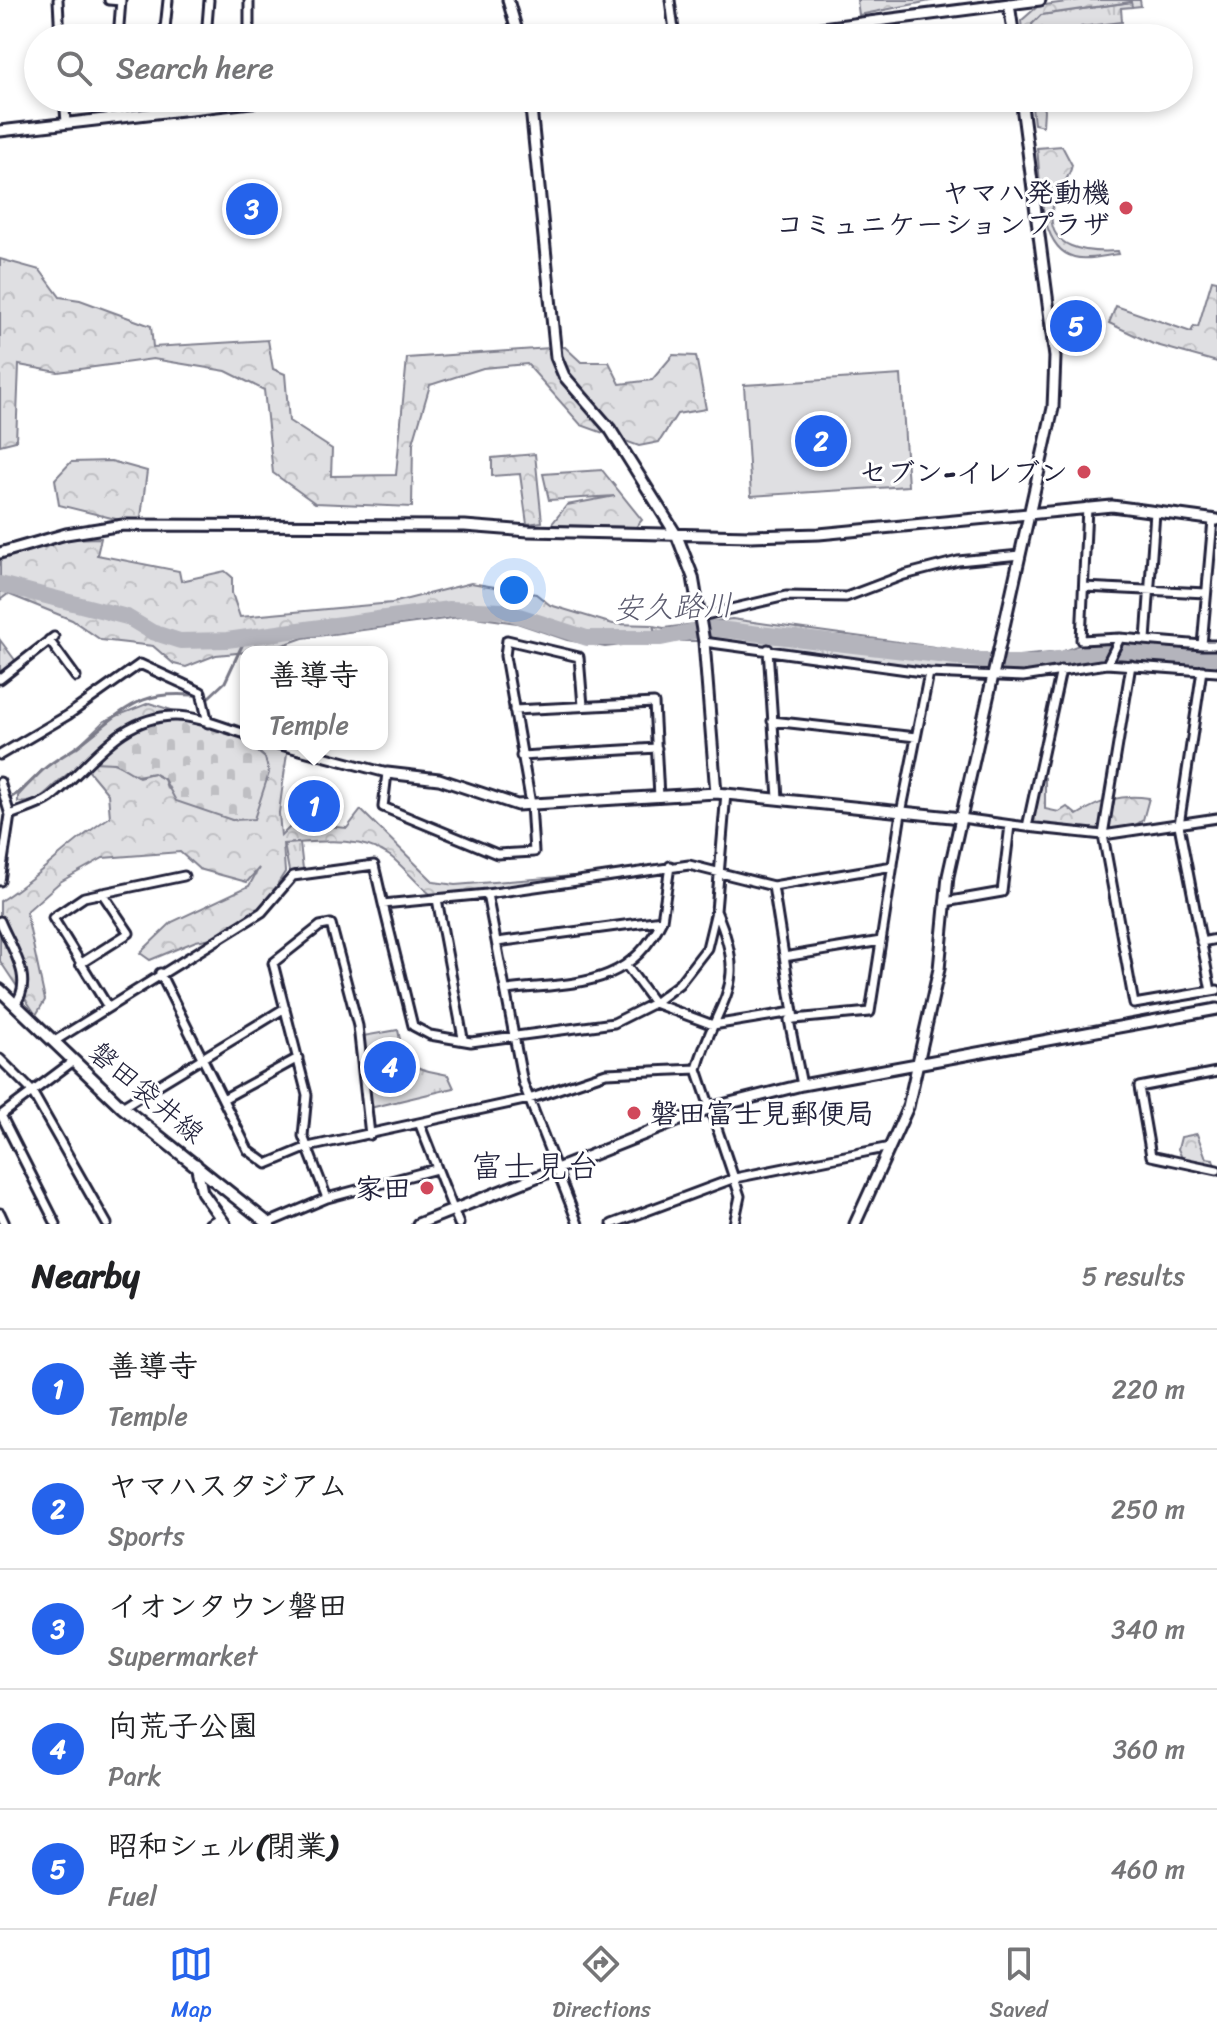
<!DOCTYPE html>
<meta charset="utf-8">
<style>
body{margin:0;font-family:Sriracha,"Klee One",sans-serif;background:#f2f2f2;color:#202124}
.you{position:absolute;left:514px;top:590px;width:28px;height:28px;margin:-20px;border:6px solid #fff;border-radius:50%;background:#1a73e8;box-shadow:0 0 0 12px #1a73e833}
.badge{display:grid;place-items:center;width:52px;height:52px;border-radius:50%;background:#2563eb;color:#fff;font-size:26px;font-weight:700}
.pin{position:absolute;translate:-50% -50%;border:4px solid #fff;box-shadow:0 2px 8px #0006}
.popup{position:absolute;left:240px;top:646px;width:148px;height:104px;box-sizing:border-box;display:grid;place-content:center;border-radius:16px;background:#fff;filter:drop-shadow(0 2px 6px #0005);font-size:26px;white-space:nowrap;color:#757577}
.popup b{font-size:30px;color:#202124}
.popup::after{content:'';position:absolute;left:50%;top:100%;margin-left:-16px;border:16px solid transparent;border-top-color:#fff}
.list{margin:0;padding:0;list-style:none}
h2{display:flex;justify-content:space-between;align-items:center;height:104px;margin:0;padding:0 32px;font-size:34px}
h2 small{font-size:26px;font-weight:400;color:#757577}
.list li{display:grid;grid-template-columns:52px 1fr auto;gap:24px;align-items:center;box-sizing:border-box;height:120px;padding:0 32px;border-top:2px solid #e0e0e0}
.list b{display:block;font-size:30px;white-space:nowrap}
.list p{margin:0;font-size:26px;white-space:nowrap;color:#757577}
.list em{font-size:26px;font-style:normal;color:#757577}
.icon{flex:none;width:44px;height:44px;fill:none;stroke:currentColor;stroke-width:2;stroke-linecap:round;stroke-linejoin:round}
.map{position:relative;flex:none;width:1217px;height:1224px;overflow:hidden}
.search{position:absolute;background:#fff;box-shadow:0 4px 12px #0003;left:24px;right:24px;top:24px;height:88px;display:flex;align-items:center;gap:20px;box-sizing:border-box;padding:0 28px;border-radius:44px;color:#757577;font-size:30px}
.sheet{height:704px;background:#fff}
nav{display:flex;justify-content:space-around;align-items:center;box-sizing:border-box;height:112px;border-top:2px solid #e0e0e0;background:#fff;font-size:22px;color:#757577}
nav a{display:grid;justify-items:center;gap:4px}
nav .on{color:#2563eb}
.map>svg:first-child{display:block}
</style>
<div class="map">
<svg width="1217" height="1224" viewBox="0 0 1217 1224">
<defs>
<pattern id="grass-tufts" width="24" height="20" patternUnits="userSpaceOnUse" patternTransform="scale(2)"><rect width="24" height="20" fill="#dfdfe2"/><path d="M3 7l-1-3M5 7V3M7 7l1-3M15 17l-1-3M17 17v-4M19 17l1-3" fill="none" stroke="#bfbfc3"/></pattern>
<pattern id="forest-crowns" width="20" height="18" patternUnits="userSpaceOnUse" patternTransform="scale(2)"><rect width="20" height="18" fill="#dfdfe2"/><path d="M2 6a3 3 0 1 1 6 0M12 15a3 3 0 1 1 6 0" fill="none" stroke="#bfbfc3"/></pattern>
<pattern id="cemetery-stones" width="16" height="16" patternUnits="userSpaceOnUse" patternTransform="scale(2)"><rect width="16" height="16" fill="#dfdfe2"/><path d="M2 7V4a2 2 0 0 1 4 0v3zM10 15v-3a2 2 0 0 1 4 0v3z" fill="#bfbfc3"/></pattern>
</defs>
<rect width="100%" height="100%" fill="#fff"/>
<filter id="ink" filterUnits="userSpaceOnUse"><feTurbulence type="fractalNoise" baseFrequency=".0125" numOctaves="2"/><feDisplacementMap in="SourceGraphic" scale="16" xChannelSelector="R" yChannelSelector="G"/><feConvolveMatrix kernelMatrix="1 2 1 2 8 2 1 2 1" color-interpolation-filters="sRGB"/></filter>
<g filter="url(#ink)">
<!-- grass -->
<path fill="url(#grass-tufts)" stroke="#80808e" stroke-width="2" d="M1132,2V7L1121,8L1122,22L1081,27L1082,38H1034L1032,24L1041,15Z
M732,619L1008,657L1061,652L1092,640L1217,645V671L1095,666L1023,677L980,675L697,641H657L653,626L664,628Z
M0,640L18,664L0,679Z
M300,843L303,869L289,871L284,844Z
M398,1030C405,1067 412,1068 448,1075L454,1088L370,1108L363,1036Z"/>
<!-- forest -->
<path fill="url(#forest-crowns)" stroke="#80808e" stroke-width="2" d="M857,0H935L859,15Z
M1080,0H1140L1141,6L1132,7L1131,2L1041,15L1032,24L1033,38H1023L1021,21L1038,6Z
M1031,98H1039L1044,110L1043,126L1034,124Z
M1062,146L1072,165C1069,181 1056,191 1053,206C1043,250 1088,253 1118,251L1119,254C1106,255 1087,261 1074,257C1037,247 1041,178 1037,148Z
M0,259L40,270L60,297L80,300L151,326L153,347L268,340L273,369L285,374L289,421L332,449L331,476L396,475L407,358L565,347L581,362H609L620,384L652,380L673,355L696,356L706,409L677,414L659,442L639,446L581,425L527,364L483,368L430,385L413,443L412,507L315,503L273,473L264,390L226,371L153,359L58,372L19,365L16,441L0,445Z
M1212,280L1217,281V362L1153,344L1109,323L1116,306L1191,332L1194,326L1198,327Z
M535,454L542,522L527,524L520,474L492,476V458Z
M111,461L147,471L140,525L59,505L55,479L71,462Z
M602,470L642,520L636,527L551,525L567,505L615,496L549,500L543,474Z
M101,538L97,555L179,571L181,581L225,571L232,577V593L240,617L392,603L471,583L536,594L550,605L613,624L653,625L657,641L605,647L567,640L517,623L467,616L303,638L269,650L216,655L186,667L174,664L153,646L101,640L72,620L8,594L0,600V555L65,539Z
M149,703L181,713C142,734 94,752 60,780C46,792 38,805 18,802V796L42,770L79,745L104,721Z
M251,744H275L287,753L279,813L281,836L294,823L347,828L361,810L434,882L455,885L573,876L542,886L437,899C418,887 407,869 390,856C360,835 316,842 283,844L285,872L278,883V893L245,922L222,936L196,941L150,960L140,953L172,922L249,886L259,868L247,882L199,869L180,852L103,858L60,882L26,912L45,1000L36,1015L0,961V901C40,876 70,842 110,817L108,794L88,770C97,749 126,769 139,777L153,773L164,779L167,788L232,820L265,758Z
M1045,778V809L1059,812L1067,807L1077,815C1101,800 1121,794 1149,798L1143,820L1125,832L1103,835L1051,825L1027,827L1037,779Z
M1197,1134L1206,1158L1213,1159L1215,1166L1182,1158L1178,1149L1181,1137Z"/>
<!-- cemetery -->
<path fill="url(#cemetery-stones)" stroke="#80808e" stroke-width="2" d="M173,719L200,721L231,730L265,758L269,773L254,819L232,820L176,801L164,779L153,773L137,776L115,763L93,762C112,737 142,721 173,719Z"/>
<!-- pitch -->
<path fill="#dfdfe2" stroke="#80808e" stroke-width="2" d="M901,375L908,486L751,496L744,385Z"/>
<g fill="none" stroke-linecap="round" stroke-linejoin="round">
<!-- stream -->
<path stroke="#7a7a88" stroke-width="3" d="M0,803C20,795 28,784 43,770C53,760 67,754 78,746C129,706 141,687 209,697L225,682L246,637"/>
<!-- river -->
<path stroke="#b4b4bc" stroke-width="16" d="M0,584L127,617L152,632L180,641L227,640L449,609L504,611L587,638H661L710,628L1006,663H1036L1102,651L1217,657"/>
<!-- minor casing -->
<g stroke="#22223b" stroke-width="13">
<path id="minor" d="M58,0L60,38
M109,0L121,1
M249,0V38
M670,0L675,38
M118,38L121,0
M164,38L168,0
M206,38L209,0
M64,98L66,122
M167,98L168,112
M1087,507L1081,640L1120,638L1202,645L1213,520
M1084,587L1206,593
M701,616L786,596L846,597L904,575L958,561L1020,555
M49,640L76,677
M1146,640L1155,512
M704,642L929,673L1023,677L1107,664L1217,672
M1202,645H1217
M768,649L778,798
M1107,664L1120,638
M1131,665L1103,835L1134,1004L1217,990
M1202,670L1179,825L1211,991
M0,679L54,637
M514,710L654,703L659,797
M772,721L916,737
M277,744L387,773L383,807L497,854L534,852L531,804L505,656L507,640L579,657L583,706
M0,755L68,715L140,664L201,692L208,723
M521,756L657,748
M0,782L10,815
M726,793L716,911L707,948L679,984L654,1003L614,1023L471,1042L430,1035L413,1026L383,904L487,894L689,865L773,886L893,866
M961,818L1027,827L1061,670
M1027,827L1103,835L1217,818
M0,881L10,815C22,810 39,806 50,798C89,768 118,716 175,716C198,716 224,728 246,734
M773,886L794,1019L870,1012L901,813L929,673
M487,894L523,1083L578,1224
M437,899L463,1038
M945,902L1002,892L1010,825
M716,911C751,990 717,997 697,1069L740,1196L734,1224
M0,921C11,948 36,981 14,1005
M497,942L662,920L670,866
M1201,942L1217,939
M784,957L881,941
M80,964L129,933L102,893
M626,965L654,1003L713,1025L793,1012
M160,973L248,1150L267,1164L308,1147L529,1099L606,1073L697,1069
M507,990C574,982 629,989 662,920
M108,1007L53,918L84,897L184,876
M794,1019L789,1020L802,1085
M53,1042L262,912L293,876L374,865L383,904
M0,1059L31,1090L107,1224
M1217,1072L1139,1087L1151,1156L1217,1170
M223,1099L298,1058
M122,1107L285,1008
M1,1115L56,1224
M0,1116L72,1062
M420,1125L459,1224
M327,1198L436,1169
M0,1213L5,1224
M268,1223L327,1198L303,1136L307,1095L273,963L320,926L331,924L358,1026L370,1135
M209,1224L219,1218
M612,1224L735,1178L890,1147"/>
</g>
<!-- tertiary casing -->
<g stroke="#22223b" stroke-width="15">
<path id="tertiary" d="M508,0L519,38
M1009,4L1014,38
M744,38L1040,0
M530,98L556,357L564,376L610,429L677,536L693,577L704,642L716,793
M0,131L287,98
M0,553L66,534L123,525L465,526L529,531L751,536L819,534L1112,506L1217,520
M387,773L439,779L517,805L716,793L961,818
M196,1164L202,1192L225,1224
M418,1224L710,1108L802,1085L1217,1009
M855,1224L908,1107L939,969L948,876L1053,408L1055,357L1021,98"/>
</g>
<!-- secondary casing -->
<g stroke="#22223b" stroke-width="16">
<path id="secondary" d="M0,990L122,1107L269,1224"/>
</g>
<!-- minor -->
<use href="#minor" stroke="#fff" stroke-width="7"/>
<!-- tertiary -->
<use href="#tertiary" stroke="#fff" stroke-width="9"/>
<!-- secondary -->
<use href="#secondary" stroke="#fff" stroke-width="10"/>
</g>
</g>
<!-- markers -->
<g fill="#d1495b" stroke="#fff" stroke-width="3">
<circle cx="1126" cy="208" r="8"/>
<circle cx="1084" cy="472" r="8"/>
<circle cx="634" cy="1113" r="8"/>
<circle cx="427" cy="1188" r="8"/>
</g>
<g text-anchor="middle" stroke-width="6" stroke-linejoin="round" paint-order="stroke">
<!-- poi labels -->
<g font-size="28" font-weight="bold" fill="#22223b" stroke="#fff" text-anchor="end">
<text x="1110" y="202">ヤマハ発動機<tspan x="1110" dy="32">コミュニケーションプラザ</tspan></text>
<text x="1068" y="482">セブン-イレブン</text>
<text x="650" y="1123" text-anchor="start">磐田富士見郵便局</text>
<text x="411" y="1198">家田</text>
</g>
<!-- street labels -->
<g font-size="28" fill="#22223b" stroke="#fff">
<text transform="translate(147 1092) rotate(40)" y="10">磐田袋井線</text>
</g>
<!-- water labels -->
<g font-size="30" font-style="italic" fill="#5c5c6f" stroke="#fff">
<text transform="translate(673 607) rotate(-2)" y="10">安久路川</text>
</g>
<!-- quarter labels -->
<g font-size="32" fill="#22223b" stroke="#fff">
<text x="535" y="1177">富士見台</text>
</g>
</g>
</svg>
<div class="you"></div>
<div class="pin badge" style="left:314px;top:806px">1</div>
<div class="popup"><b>善導寺</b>Temple</div>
<div class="pin badge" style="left:821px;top:441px">2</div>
<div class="pin badge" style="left:252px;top:209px">3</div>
<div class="pin badge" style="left:390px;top:1067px">4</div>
<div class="pin badge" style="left:1076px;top:326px">5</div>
<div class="search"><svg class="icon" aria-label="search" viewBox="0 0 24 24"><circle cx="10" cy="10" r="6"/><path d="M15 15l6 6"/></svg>Search here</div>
</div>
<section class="sheet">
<h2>Nearby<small>5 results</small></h2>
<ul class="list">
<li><span class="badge">1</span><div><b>善導寺</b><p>Temple</p></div><em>220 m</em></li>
<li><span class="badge">2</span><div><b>ヤマハスタジアム</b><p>Sports</p></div><em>250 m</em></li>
<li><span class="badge">3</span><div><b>イオンタウン磐田</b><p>Supermarket</p></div><em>340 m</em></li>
<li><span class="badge">4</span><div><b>向荒子公園</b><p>Park</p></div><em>360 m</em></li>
<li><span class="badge">5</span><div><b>昭和シェル(閉業)</b><p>Fuel</p></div><em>460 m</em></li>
</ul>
</section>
<nav>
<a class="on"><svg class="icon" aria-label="map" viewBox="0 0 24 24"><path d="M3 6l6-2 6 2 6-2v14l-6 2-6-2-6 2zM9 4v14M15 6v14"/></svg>Map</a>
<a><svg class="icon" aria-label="directions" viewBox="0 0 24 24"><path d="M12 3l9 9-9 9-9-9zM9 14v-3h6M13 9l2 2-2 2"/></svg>Directions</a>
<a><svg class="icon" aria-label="saved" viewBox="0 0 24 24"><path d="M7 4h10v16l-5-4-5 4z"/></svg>Saved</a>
</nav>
